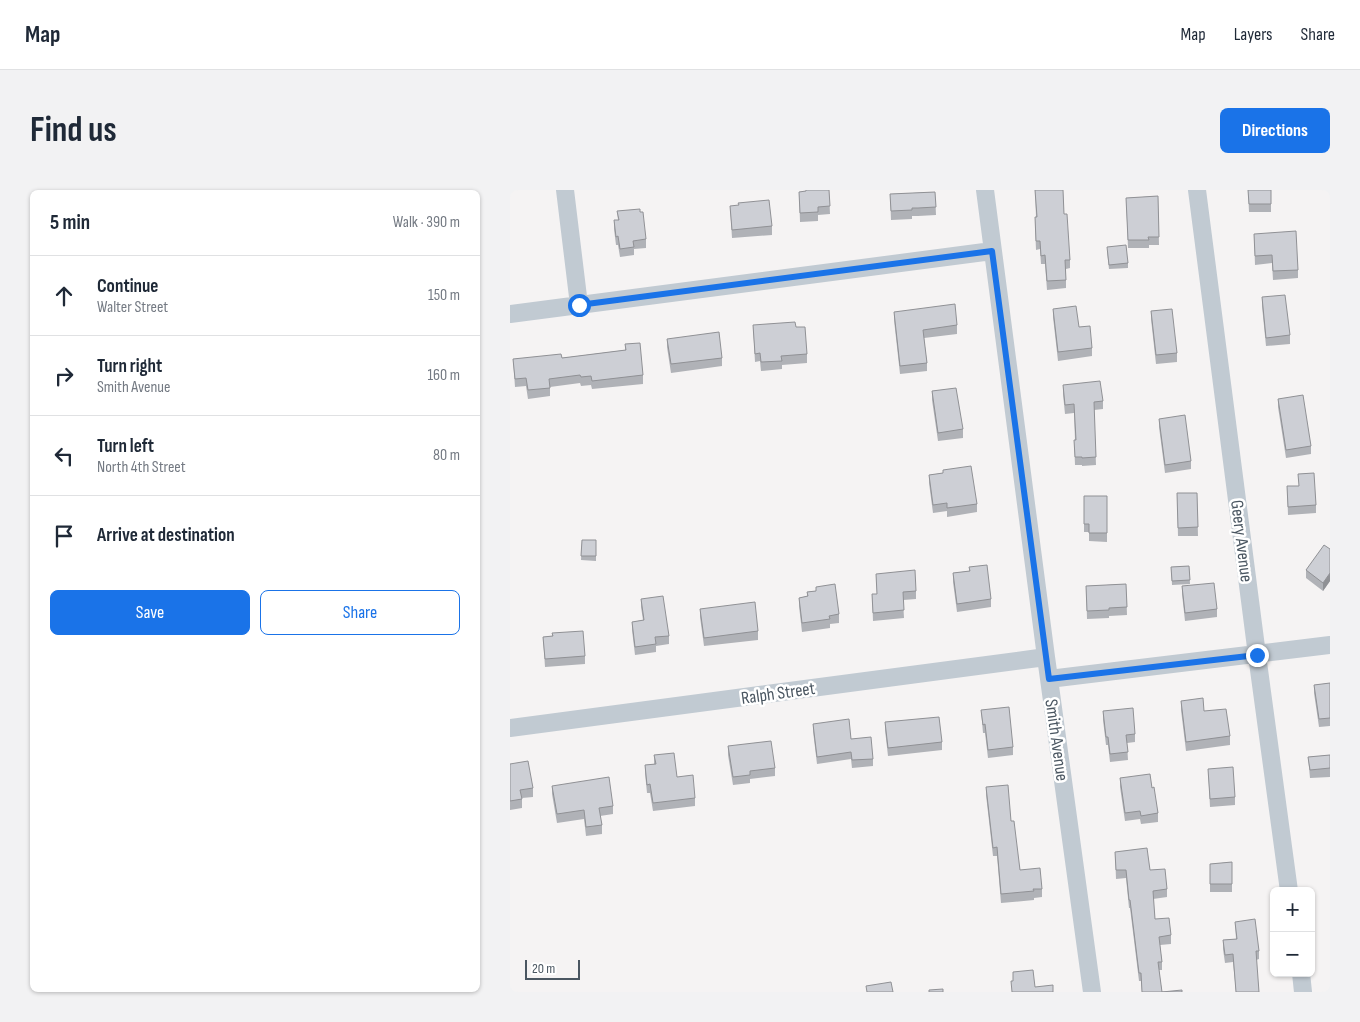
<!DOCTYPE html>
<meta charset="utf-8">
<style>
body{margin:0;font-family:"Sofia Sans Condensed",sans-serif;background:#f2f2f3;color:#1f2937}
.controls{position:absolute;right:15px;bottom:15px;display:grid;overflow:hidden;border-radius:8px;box-shadow:0 1px 4px #0004}
.controls button{width:45px;height:45px;display:grid;place-items:center;padding:0;border:0;border-bottom:1px solid #e0e1e3;background:#fff;color:#1f2937;font:25px sans-serif}
.scale{position:absolute;left:15px;bottom:12px;width:55px;box-sizing:border-box;padding-left:5px;border:2px solid #4a5661;border-top:0;font-size:14px;line-height:18px;white-space:nowrap;color:#4a5661;-webkit-text-stroke:4px #fff;paint-order:stroke}
.stop{position:absolute;width:15px;height:15px;margin:-11px;border:4px solid #1a73e8;border-radius:50%;background:#fff}
.stop.end{background:#1a73e8;border-color:#fff;box-shadow:0 1px 5px #0008}
.list{margin:0;padding:0;list-style:none}
h2{display:flex;justify-content:space-between;align-items:center;height:65px;margin:0;padding:0 20px;font-size:21px}
h2 small{font-size:16px;font-weight:400;color:#747a83}
.list li{display:grid;grid-template-columns:32px 1fr auto;gap:15px;align-items:center;box-sizing:border-box;height:80px;padding:0 20px;border-top:1px solid #e0e1e3}
.list b{display:block;font-size:19px;white-space:nowrap}
.list p{margin:0;font-size:16px;white-space:nowrap;color:#747a83}
.list em{font-size:16px;font-style:normal;color:#747a83}
.actions{display:flex;gap:10px;padding:15px 20px}
.actions a{flex:1;padding:11px 0;border:1px solid #1a73e8;border-radius:8px;text-align:center;font-size:18px;color:#1a73e8}
.actions .main{background:#1a73e8;color:#fff}
.icon{flex:none;width:28px;height:28px;fill:none;stroke:currentColor;stroke-width:2;stroke-linecap:round;stroke-linejoin:round}
.map{position:relative;flex:none;width:820px;height:802px;overflow:hidden;border-radius:8px}
header{display:flex;align-items:center;gap:30px;box-sizing:border-box;height:70px;padding:0 25px;background:#fff;border-bottom:1px solid #e0e1e3}
header strong{font-size:24px}
nav{display:flex;gap:28px;margin-inline-start:auto;font-size:18px}
.intro{display:flex;align-items:center;justify-content:space-between;box-sizing:border-box;height:120px;padding:0 30px}
h1{margin:0;font-size:35px}
.button{padding:12px 22px;border-radius:8px;background:#1a73e8;color:#fff;font-size:18px;font-weight:700}
main{display:flex;gap:30px;padding:0 30px}
aside{flex:1;background:#fff;border-radius:8px;box-shadow:0 1px 4px #0004}
.map>svg:first-child{display:block}
</style>
<header>
<strong>Map</strong>
<nav><a>Map</a><a>Layers</a><a>Share</a></nav>
</header>
<div class="intro"><h1>Find us</h1><a class="button">Directions</a></div>
<main>
<aside>
<h2>5 min<small>Walk · 390 m</small></h2>
<ul class="list">
<li><svg class="icon" aria-label="ahead" viewBox="0 0 24 24"><path d="M12 20V5M6 11l6-6 6 6"/></svg><div><b>Continue</b><p>Walter Street</p></div><em>150 m</em></li>
<li><svg class="icon" aria-label="right" viewBox="0 0 24 24"><path d="M7 20v-9h11M14 6l5 5-5 5"/></svg><div><b>Turn right</b><p>Smith Avenue</p></div><em>160 m</em></li>
<li><svg class="icon" aria-label="left" viewBox="0 0 24 24"><path d="M17 20v-9H6M10 6l-5 5 5 5"/></svg><div><b>Turn left</b><p>North 4th Street</p></div><em>80 m</em></li>
<li><svg class="icon" aria-label="arrive" viewBox="0 0 24 24"><path d="M6 21V4h12l-3 4 3 4H6"/></svg><div><b>Arrive at destination</b></div></li>
</ul>
<div class="actions"><a class="main">Save</a><a>Share</a></div>
</aside>
<div class="map">
<svg width="820" height="802" viewBox="0 0 820 802">
<rect width="100%" height="100%" fill="#f5f3f3"/>
<g fill="none" stroke-linecap="round" stroke-linejoin="round">
<!-- street -->
<path stroke="#c1cad2" stroke-width="18" d="M55,0L69,115
M475,0L536,467L582,802
M687,0L747,465L779,701
M0,124L482,61
M539,489L820,455
M0,538L536,467
M791,783L793,802"/>
</g>
<!-- wall -->
<path fill="#b0b2b7" d="M296,0H319L320,24L308,25V31L290,32L289,2L296,1Z
M525,0H553L554,24L560,70V78L556,79V98L537,100L535,74H531L530,59L526,60L525,35V27H526Z
M738,0H761V22H739Z
M425,2L426,25L408,26H402V29L381,30L380,4Z
M648,6L649,55H639V58H618L616,8Z
M220,16L262,36V45L222,48Z
M107,21L136,49V58L124,59V65L110,67L108,55H106L104,39V30H108Z
M744,44L788,80V88L763,90L762,73L745,75Z
M597,61L618,73V78L599,79Z
M752,107L780,145V154L756,156L752,116Z
M543,119L569,137L582,158V166L548,171L543,127Z
M641,121L667,163V172L646,174L641,129Z
M384,122L447,135V144L414,148L417,173V181L390,184L384,130Z
M243,135L286,137L297,164V173L272,175V179L251,181L250,171L245,172Z
M157,149L212,168V176L161,183L157,157Z
M115,154L133,185V194L82,199L81,195L71,196L70,193L40,197V206L18,209L16,196L5,197L3,169L52,168L115,160Z
M553,195L593,211V219L584,220L586,275L572,276V275H565L564,250H565L564,223L555,224L553,204Z
M422,201L453,239V248L428,251L422,210Z
M768,209L801,256V264L776,268L768,217Z
M649,229L681,271V279L655,283L649,237Z
M433,280L467,314V322L437,327V321L423,323L419,293V285L433,283Z
M777,296H788L806,315V323L778,325Z
M667,303H687L688,346H668Z
M574,306H597V352L579,351V342H574Z
M72,350H86V371L71,370Z
M820,359V391L813,401L796,388V380Z
M679,376L680,394L662,395L661,377Z
M459,377L481,409V417L447,422L443,392V383L459,381Z
M366,384L406,401V409L393,410L394,428L363,431L362,404H367Z
M616,394L617,425L599,426V428L577,429L576,396Z
M672,396L707,419V427L675,431L672,404Z
M306,397L329,424V433L320,434V438L292,442L289,416V408L297,406V402L306,401Z
M131,409L159,446V454L146,456V462L125,465L122,440V432L133,430L131,417Z
M190,419L248,441V450L194,456L190,427Z
M42,443L75,466V474L35,477L33,447L42,446Z
M820,493V536L809,537L804,503V495Z
M671,511L694,521L720,546V555L676,561L671,520Z
M471,520L503,557V565L478,568L475,543H473Z
M593,521L625,544V552L617,553L618,570L600,572L598,555H596L593,530Z
M375,532L432,552V560L378,566L375,540Z
M303,534L341,549L363,569V576L342,578L341,569L307,574L303,541Z
M218,556L265,578V586L240,589V593L223,595L218,565Z
M144,565L185,608V616L143,621L140,603H137L135,583V575L144,574Z
M820,565V587L800,588L798,567Z
M0,574L23,598V607L12,608V618L0,620Z
M698,579L725,607V615L700,617Z
M610,588L642,598L648,623V632L631,634L630,629L615,631L610,597Z
M42,596L103,616V624L90,626L92,635V644L76,646L74,629L47,633L42,604Z
M476,597L501,631L510,680L532,699V707L524,708V710L491,713L487,666H483L476,605Z
M605,662L640,680L657,699V707L643,709L645,729L661,745V754L650,755L652,772V780H649L652,802H672H632L631,791H629L620,718H619L616,688L606,689Z
M722,672V702H700V674Z
M725,732L749,761V769L746,770L749,802H726L723,772L715,773L713,759V750L726,749Z"/>
<!-- shaded-wall -->
<path fill="#909195" d="M820,383V391L813,401V393Z"/>
<!-- building -->
<path fill="#cdcfd5" stroke="#909195" d="M296,0H319L320,16L308,17V22L290,23L289,2L296,1Z
M525,0H553L554,24H557L560,70H555L556,90L537,91L535,65L531,66L530,51H526L525,27H527Z
M738,0H761V14H739Z
M425,2L426,17L408,18H402V20L381,21L380,4Z
M648,6L649,47H638L639,50H618L616,8Z
M259,10L262,36L222,40L220,16L229,15L228,13Z
M130,19V22H133L136,49L123,51L124,57L110,59L108,46L106,47L104,30H109L107,21Z
M786,41L788,80L763,81L762,65L745,66L744,44Z
M616,55L618,73L599,75L597,57Z
M775,105L780,145L756,148L752,107Z
M445,114L447,135L413,140L417,173L390,176L384,122Z
M566,116L569,137L580,136L582,158L548,162L543,119Z
M662,119L667,163L646,165L641,121Z
M285,132L286,137H295L297,164L271,166L272,171L251,172L250,163L245,164L243,135Z
M209,142L212,168L161,174L157,149Z
M130,153L133,185L82,191L81,186L71,187L70,185L39,189L40,198L18,200L16,188L5,189L3,169L51,164L52,168L116,160L115,154Z
M590,191L593,211L584,212L586,267L572,268V267H565L564,250H566L564,214L555,215L553,195Z
M446,198L453,239L428,243L422,201Z
M793,205L801,256L776,260L768,209Z
M675,225L681,271L655,275L649,229Z
M461,276L467,314L437,318V313L423,315L419,285L433,283V280Z
M804,283L806,315L778,317L777,296H789L788,284Z
M667,303H687L688,337L668,338Z
M574,306H597V343H579V334H574Z
M72,350H86V366H71Z
M814,355L820,359V383L813,393L796,380Z
M477,375L481,409L447,414L443,383L460,381L459,377Z
M679,376L680,390L662,391L661,377Z
M405,380L406,401L393,402L394,420L363,423L362,404H367L366,384Z
M704,393L707,419L675,423L672,396Z
M325,394L329,424L319,426L320,429L292,433L289,408L298,406L297,402L306,401V397Z
M616,394L617,417L599,418V420L577,421L576,396Z
M153,406L159,446L145,447L146,454L125,457L122,432L134,430L131,409Z
M245,412L248,441L194,448L190,419Z
M73,441L75,466L35,469L33,447L43,446L42,443Z
M820,493V528L809,529L804,495Z
M693,508L694,521L716,519L720,546L676,552L671,511Z
M499,517L503,557L478,560L475,534L473,535L471,520Z
M623,518L625,544L616,545L618,562L600,564L598,547H596L593,521Z
M429,527L432,552L378,558L375,532Z
M339,529L341,549L361,547L363,569L342,570L341,562L307,567L303,534Z
M261,551L265,578L240,581V585L223,587L218,556Z
M164,563L167,587L183,585L185,608L143,613L140,594L137,595L135,575L146,574L144,565Z
M820,565V578L800,580L798,567Z
M18,571L23,598L10,600L12,609L0,611V574Z
M723,577L725,607L700,609L698,579Z
M640,584L642,598L644,597L648,623L631,626L630,621L615,623L610,588Z
M99,587L103,616L89,618L92,635L76,637L74,620L47,624L42,596Z
M498,595L501,631H504L510,680L530,678L532,699H523L524,701L491,704L487,657L483,658L476,597Z
M637,658L640,680L655,679L657,699L643,701L645,729L659,728L661,745L649,747L652,772H648L652,802L672,800V802H632L631,783H629L620,710H619L616,680H606L605,662Z
M722,672V694H700V674Z
M745,729L749,761H746L749,802H726L723,764L715,765L713,750L727,749L725,732Z
M523,780L525,797L543,795V802H502L501,791H503V782Z
M381,792L383,802H357L356,796Z
M433,799V802H419V800Z"/>
<g fill="none" stroke-linecap="round" stroke-linejoin="round">
<!-- route -->
<path stroke="#1a73e8" stroke-width="6" d="M69,115L482,61L539,489L747,465"/>
</g>
<g text-anchor="middle" stroke-width="5" stroke-linejoin="round" paint-order="stroke">
<!-- street labels -->
<g font-size="18" fill="#4a5661" stroke="#fff">
<text transform="translate(732 351) rotate(83)" y="6">Geery Avenue</text>
<text transform="translate(268 503) rotate(-8)" y="6">Ralph Street</text>
<text transform="translate(547 550) rotate(82)" y="6">Smith Avenue</text>
</g>
</g>
</svg>
<div class="controls">
<button>+</button>
<button>−</button>
</div>
<div class="scale">20 m</div>
<div class="stop" style="left:69px;top:115px"></div>
<div class="stop end" style="left:747px;top:465px"></div>
</div>
</main>
